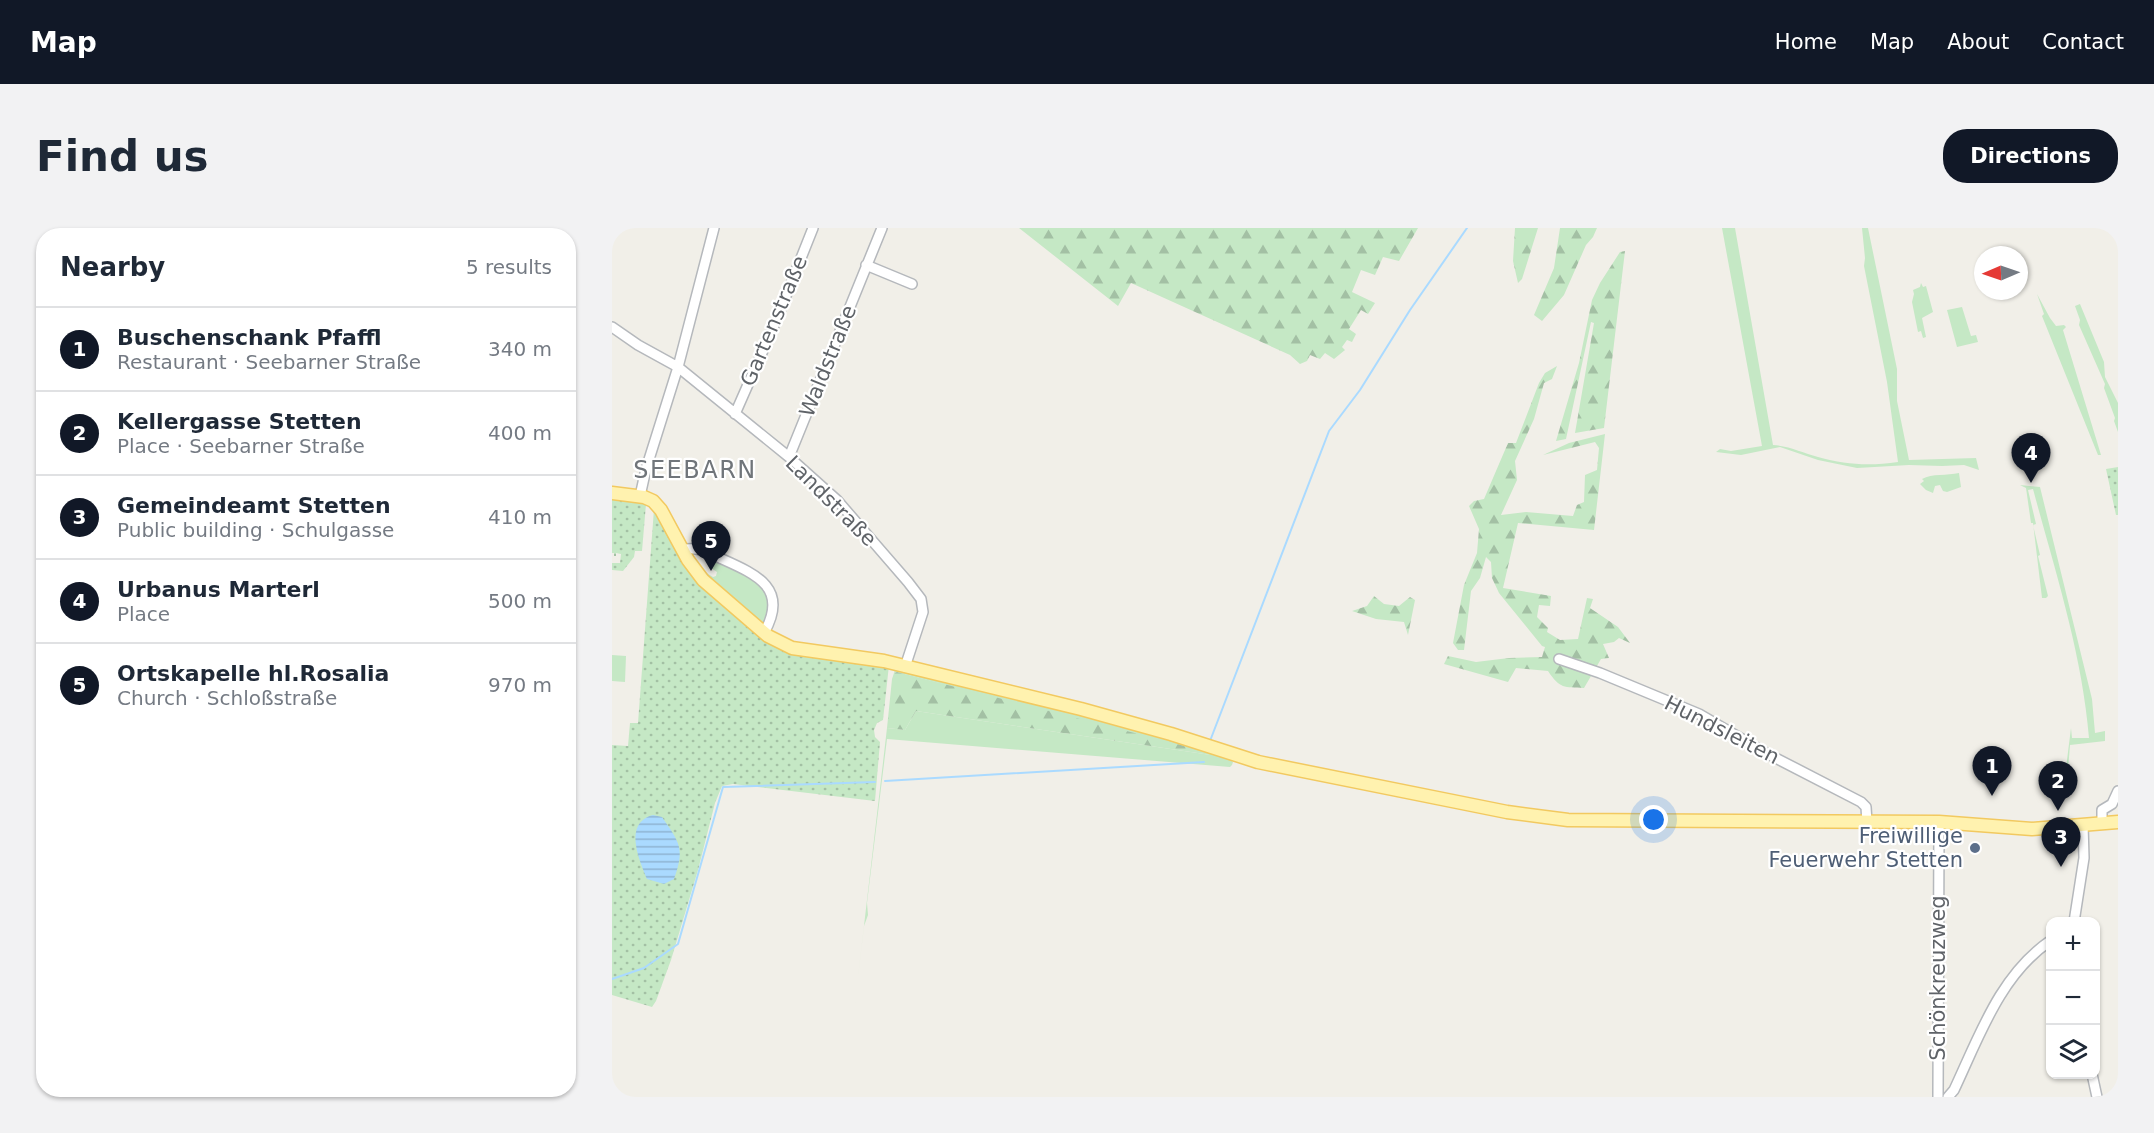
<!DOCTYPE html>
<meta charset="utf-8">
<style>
body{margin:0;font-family:"DejaVu Sans",sans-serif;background:#f2f2f3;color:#1f2937}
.controls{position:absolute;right:18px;bottom:18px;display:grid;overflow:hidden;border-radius:12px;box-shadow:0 2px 4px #0004}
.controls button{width:54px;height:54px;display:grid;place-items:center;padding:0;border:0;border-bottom:2px solid #e0e1e3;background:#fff;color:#1f2937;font:30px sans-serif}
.compass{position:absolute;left:1362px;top:18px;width:54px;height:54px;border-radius:50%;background:#fff;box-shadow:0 2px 4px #0004;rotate:268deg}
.you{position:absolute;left:1042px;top:592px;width:21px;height:21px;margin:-15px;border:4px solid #fff;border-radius:50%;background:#1a73e8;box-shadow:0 0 0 9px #1a73e833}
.badge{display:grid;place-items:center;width:39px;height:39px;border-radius:50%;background:#111827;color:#fff;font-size:20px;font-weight:700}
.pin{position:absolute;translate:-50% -50px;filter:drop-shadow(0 2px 3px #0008)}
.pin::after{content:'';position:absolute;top:32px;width:21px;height:18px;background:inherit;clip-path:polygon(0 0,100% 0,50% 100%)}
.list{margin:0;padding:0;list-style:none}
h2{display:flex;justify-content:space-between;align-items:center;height:78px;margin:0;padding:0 24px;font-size:26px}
h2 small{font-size:20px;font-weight:400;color:#747a83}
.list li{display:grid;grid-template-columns:39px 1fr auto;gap:18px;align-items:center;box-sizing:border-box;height:84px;padding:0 24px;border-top:2px solid #e0e1e3}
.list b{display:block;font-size:22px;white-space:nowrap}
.list p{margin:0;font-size:20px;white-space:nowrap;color:#747a83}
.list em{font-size:20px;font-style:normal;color:#747a83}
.icon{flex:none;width:33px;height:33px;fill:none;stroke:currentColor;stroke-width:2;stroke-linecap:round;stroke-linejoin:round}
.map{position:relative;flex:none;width:1506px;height:869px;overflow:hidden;border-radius:24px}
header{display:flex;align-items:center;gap:36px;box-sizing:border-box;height:84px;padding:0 30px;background:#111827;color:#fff}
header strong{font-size:28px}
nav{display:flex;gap:33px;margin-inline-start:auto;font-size:21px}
.intro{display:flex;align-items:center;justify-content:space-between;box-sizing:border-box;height:144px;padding:0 36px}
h1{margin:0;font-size:42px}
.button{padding:15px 27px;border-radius:24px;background:#111827;color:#fff;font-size:21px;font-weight:700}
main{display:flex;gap:36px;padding:0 36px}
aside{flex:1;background:#fff;border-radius:24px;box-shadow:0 2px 4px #0004}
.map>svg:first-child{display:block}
</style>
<header>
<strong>Map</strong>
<nav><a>Home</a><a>Map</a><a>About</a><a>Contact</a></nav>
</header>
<div class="intro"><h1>Find us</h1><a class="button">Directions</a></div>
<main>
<aside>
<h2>Nearby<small>5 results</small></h2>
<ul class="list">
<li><span class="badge">1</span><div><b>Buschenschank Pfaffl</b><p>Restaurant · Seebarner Straße</p></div><em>340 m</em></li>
<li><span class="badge">2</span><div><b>Kellergasse Stetten</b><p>Place · Seebarner Straße</p></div><em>400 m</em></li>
<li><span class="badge">3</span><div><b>Gemeindeamt Stetten</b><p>Public building · Schulgasse</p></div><em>410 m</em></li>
<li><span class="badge">4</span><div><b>Urbanus Marterl</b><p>Place</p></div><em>500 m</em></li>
<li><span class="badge">5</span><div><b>Ortskapelle hl.Rosalia</b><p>Church · Schloßstraße</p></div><em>970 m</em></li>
</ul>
</aside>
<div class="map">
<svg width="1506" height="869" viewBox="0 0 1506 869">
<defs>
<pattern id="forest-firs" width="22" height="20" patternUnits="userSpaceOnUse" patternTransform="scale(1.5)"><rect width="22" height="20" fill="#c5e8c5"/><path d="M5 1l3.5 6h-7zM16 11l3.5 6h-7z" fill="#a3c0a4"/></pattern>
<pattern id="park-dots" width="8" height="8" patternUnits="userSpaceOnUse" patternTransform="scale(1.5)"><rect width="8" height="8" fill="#c5e8c5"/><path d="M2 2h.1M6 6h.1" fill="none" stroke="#a3c0a4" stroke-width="1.8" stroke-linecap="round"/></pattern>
<pattern id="water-rules" width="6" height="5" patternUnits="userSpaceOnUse" patternTransform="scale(1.5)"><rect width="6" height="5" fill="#aadaff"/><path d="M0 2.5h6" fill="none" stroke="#8eb4d2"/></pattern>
</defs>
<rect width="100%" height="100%" fill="#f1efe8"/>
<!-- grass -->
<path fill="#c5e8c5" d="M1110,0H1123L1161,217C1177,218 1191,225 1206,229C1234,237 1258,238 1286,234L1275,154L1252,38L1253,30L1250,0H1256L1285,141V173L1297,232L1364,230L1367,242L1352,237L1330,238L1297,237L1245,240L1206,232L1168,219L1129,227L1104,224L1108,221L1119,223L1150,218Z
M1309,55L1311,59L1314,58L1321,84L1310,90L1314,109L1311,110L1309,103L1306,104L1300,74L1302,66L1301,62L1308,59Z
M1425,66L1438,90L1444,98L1452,97L1454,99L1451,102L1489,227H1486L1430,88L1432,86Z
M1468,76L1492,134L1493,149L1506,175V204L1502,193L1503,190L1492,160L1493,156L1467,97L1468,92L1463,78Z
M1350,79L1359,108L1364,107L1366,114L1345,119L1335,82Z
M1347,245L1349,259L1335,264L1331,263L1328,257L1323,258L1321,265L1314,262L1308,256L1312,253L1310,251C1320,245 1335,248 1347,245Z
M1408,257L1428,259L1480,471L1483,505L1493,503V513L1458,517L1456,542L1440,546V542L1454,540L1459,500L1460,510H1477C1470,425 1443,343 1421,261L1416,262L1424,296L1421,297L1428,327L1426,328L1436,368L1434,370H1430L1421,295H1419L1414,260Z
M104,331L131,344L154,361L158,382L151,396L92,346L93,344L101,349L104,348L105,344L96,338Z
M0,427L14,428L13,454L0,453Z
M283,441L480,487L616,529L621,534L620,537L618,539L275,511L255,675L256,687L252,698L243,775L275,500L293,502L304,483L599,527L285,444L282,445Z"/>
<!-- forest -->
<path fill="url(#forest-firs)" d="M407,0H806L787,33L771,29L763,47L749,42L740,64L763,75L756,86L749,82L737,101L744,106L740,114L735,112L730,119L733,122L722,131L713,125L708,131L698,127L695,133L688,136L678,127L519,55L506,78Z
M903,0H926L910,51L906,55L901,33Z
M948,0H985L981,9L974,17L952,67L930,93L922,87L942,40Z
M1013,23L992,200L963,205L982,95L979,94L954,211L944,213L967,135L980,72L988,55L1008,24Z
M945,138L940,151L932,155L922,191L903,233L905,252L889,287L914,284L961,288L965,277L972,274L973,247L985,242L987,220L983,214L931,227L957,215L993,206L982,302L906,295L891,360L939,368L938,378L927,377L925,389L936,400L935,404L948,412L966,411L975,370L981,371L978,380L1006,399L1018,415L1007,410L1002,414L991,416L997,430L989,431L972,460C952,459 948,461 936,443L904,440L896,454L832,436L836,428L864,434L897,430L930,429L933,419L930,418L887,365L880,350L879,334L874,329L868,350L859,363L852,422H846L841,415L852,357L865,325L867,301L857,278L862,273L872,271L896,215H904L927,155L933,145Z
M762,368L772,376L787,378L798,369L803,372L796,407L792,394L764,391L740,383L755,378Z
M285,444L600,525L599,527L304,483L293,502L275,500L280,451L282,445Z"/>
<!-- park -->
<path fill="url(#park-dots)" d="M1506,239V287H1504L1494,241Z
M0,270L28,273L34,276L30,323H23L22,329L11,343L0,342V335H8L9,326L4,325V328H2V325H0Z
M42,281L66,324L145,405L277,437L271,492L265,495L262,502L263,509L268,514L263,573L121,556L110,558L103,575L86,642L59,732L44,773L40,779L0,767V517L16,518L18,495H26Z"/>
<!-- water -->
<path fill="url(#water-rules)" d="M41,587L50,589C68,615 73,621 62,651L52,656L35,651C27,631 11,595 41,587Z"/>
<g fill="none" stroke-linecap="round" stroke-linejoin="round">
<!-- stream -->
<path stroke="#aadaff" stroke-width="2" d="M598,513L717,203L748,162L798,82L855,0
M273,553L592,534
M0,751L32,740L66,716L111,559L263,554"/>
<!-- minor casing -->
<g stroke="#b5b8bc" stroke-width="12">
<path id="minor" d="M254,37L300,56
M0,99L26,117L66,139L177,229L225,272L296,354L309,371L311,384L293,439
M123,186L164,93L201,0
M177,229L270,0
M28,268L34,241L66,139L102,0
M70,322C85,318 98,325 110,331C146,347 177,361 152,405
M947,431L988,445L1087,486L1154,525L1249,574L1254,579L1255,594
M1490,596V582L1500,576L1506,563
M1462,694L1472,630L1471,597
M1480,846L1485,869
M1326,869L1327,594
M1336,869L1342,862C1367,809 1388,747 1438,713"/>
</g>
<!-- major casing -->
<g stroke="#f2c960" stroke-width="15">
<path id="major" d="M0,265L32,269L41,273L49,282L76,332L91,352L156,408L180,420L272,433L469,481L559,506L646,534L895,584L956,592L1327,594L1420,601L1506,594"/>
</g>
<!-- minor -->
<use href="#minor" stroke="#fff" stroke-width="9"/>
<!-- major -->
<use href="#major" stroke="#fff2af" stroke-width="12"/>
</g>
<!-- markers -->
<circle fill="#5c6f8a" stroke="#fff" stroke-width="2" cx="1363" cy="620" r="6"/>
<g text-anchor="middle" stroke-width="4.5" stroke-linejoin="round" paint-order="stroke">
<!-- street labels -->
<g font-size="21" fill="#5f6368" stroke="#fff">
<text transform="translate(162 93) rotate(-67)" y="7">Gartenstraße</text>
<text transform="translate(216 133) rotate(-68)" y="7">Waldstraße</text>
<text transform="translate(219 273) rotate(45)" y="7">Landstraße</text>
<text transform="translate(1110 502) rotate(27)" y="7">Hundsleiten</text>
<text transform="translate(1326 750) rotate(-90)" y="7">Schönkreuzweg</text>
</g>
<!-- service labels -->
<g font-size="21" fill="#4e5e75" stroke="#fff" text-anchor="end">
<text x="1351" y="615">Freiwillige<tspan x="1351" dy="24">Feuerwehr Stetten</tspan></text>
</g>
<!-- quarter labels -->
<g font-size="24" letter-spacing="1.5" fill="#70757a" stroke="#fff">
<text x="83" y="250">SEEBARN</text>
</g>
</g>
</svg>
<div class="controls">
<button>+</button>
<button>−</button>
<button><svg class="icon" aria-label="layers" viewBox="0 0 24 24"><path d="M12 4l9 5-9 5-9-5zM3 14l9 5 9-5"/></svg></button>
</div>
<svg class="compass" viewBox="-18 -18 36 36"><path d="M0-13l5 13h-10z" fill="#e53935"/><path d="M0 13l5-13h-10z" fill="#747a83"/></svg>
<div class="you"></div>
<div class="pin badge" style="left:1380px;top:568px">1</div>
<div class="pin badge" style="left:1446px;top:583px">2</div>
<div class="pin badge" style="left:1449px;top:639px">3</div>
<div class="pin badge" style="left:1419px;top:255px">4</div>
<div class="pin badge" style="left:99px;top:343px">5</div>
</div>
</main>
